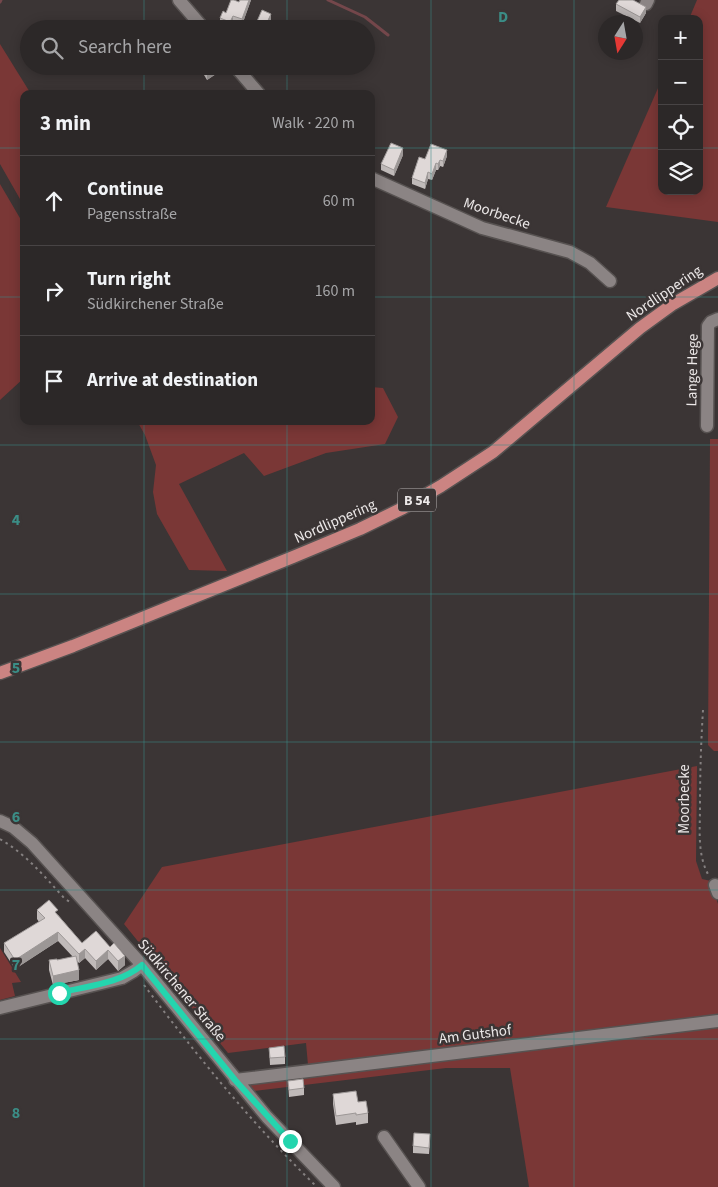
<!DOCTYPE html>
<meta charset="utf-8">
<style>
body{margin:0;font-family:"Source Sans 3",sans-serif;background:#343030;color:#f1f3f6}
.controls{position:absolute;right:15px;top:15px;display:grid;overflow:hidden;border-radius:10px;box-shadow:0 2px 12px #0003}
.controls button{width:45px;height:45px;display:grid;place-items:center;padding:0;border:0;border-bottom:1px solid #484445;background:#2c2828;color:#f1f3f6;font:25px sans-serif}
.compass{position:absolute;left:598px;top:15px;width:45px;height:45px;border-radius:50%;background:#2c2828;box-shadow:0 2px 12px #0003;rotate:191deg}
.stop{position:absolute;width:15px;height:15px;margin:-11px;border:4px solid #24d5ae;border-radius:50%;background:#fff}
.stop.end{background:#24d5ae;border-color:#fff;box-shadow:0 1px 5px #0008}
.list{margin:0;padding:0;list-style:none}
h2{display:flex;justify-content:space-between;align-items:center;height:65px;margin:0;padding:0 20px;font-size:21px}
h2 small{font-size:16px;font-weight:400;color:#a6a6a8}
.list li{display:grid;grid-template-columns:32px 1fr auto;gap:15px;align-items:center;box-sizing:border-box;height:90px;padding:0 20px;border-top:1px solid #484445}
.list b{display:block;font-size:19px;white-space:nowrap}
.list p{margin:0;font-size:16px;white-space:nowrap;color:#a6a6a8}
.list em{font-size:16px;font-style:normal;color:#a6a6a8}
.icon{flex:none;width:28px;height:28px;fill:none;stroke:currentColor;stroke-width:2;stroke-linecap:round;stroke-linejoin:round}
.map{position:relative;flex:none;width:718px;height:1187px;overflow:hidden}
.search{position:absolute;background:#2c2828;box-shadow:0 2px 12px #0003;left:20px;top:20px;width:355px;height:55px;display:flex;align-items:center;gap:12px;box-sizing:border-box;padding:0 18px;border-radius:28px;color:#a6a6a8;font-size:19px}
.panel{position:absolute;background:#2c2828;box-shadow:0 2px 12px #0003;left:20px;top:90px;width:355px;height:335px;border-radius:10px}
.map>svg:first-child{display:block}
</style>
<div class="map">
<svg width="718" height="1187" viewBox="0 0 718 1187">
<rect width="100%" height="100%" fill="#3b3535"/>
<!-- green -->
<path fill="#7a3736" d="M697,0H718V222L606,207L662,79V191H699V19H689Z
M0,44L31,94H24V206L0,164Z
M0,184L24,225V378L0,400Z
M371,387L383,388L398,417L385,444L326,453L264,476L244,453L179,484L227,571L189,570L157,514L153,492L156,465L145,435L137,421H371Z
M710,439H718V751H714L708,745Z
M697,766L696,861L702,879L711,881L718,904V1187H529L510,1068H446L253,1091L240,1074L308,1065L306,1043L228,1053L124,924L162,867Z
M0,948L21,982L12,983L15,996L0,1000Z"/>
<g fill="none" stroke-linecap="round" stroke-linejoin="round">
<!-- stream -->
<path stroke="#74474b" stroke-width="3" d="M328,0L365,17L388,35
M0,2L1,0"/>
<!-- minor casing -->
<g stroke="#575251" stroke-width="15">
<path id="minor" d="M179,0L204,29
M646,4L648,0
M235,66L259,94
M371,178L482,228L570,252L590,263L610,281
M707,426L708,326L711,322L718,319
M0,821L13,827L32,843L142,965L267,1117L334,1187
M715,885L718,893
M0,1008L122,978L134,971L142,965
M235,1080L718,1021
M384,1137L419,1187"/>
</g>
<!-- major casing -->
<g stroke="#575251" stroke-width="15">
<path id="major" d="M0,673L73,646L293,557L360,529L403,508L441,486L493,452L640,328L673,304L718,278"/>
</g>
<!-- path -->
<path stroke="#858080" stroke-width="2" stroke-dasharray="2.5 4" stroke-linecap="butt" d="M703,710C701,742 700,774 700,807C700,830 697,855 709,876
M0,839C27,855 44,876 65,899L70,902
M144,985C197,1056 253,1125 317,1187"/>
<!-- minor -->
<use href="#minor" stroke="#8b8484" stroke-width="12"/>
<!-- major -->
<use href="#major" stroke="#cb8482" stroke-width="12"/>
</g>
<!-- wall -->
<path fill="#c0bab9" d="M240,0H251L242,25L233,22L230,28L220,24V18L239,2Z
M616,4L646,13L640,23L616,11Z
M201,66H215L216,74L207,80L201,70Z
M403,155L394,176L381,170V164Z
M447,156L443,167L440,166L438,170H436L432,180L428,179L425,189L412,184V178L425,159Z
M37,910L58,915L82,943L96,931L125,965L118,971L108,959L96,970L85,958L79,963L77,961L79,980L53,985L49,970V960H57L73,957L58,941L15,969L4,952V943L39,922L37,919Z
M269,1048L285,1057V1064L270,1065Z
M288,1081L304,1088V1095L289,1097Z
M333,1094L358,1102L368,1113V1123L356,1125V1122L336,1125L333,1104Z
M430,1141L429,1154L413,1153V1146Z"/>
<!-- shaded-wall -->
<path fill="#9c9796" d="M249,0H251L242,25V19Z
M646,7V13L640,23V17Z
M271,14V21L267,29H264Z
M233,16V22L230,28V22Z
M216,68V74L207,80V74Z
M403,148V155L394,176V170Z
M447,150V156L443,167V161Z
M440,160V166L438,170V164Z
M436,163V170L432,180V174Z
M428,172V179L425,189V183Z
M58,932V941L15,969V960Z
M85,949V958L79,963V954Z
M108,950V959L96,970V961Z
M125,956V965L118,971V961Z
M79,970V980L53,985V976Z"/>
<!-- building -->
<path fill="#dfd8d7" stroke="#9c9796" d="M231,0H234L239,2L240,0H249L242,19L233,16L230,22L220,18L223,11L226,13Z
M619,0H633L646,7L640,17L616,4Z
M262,10L271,14L264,29H255L254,28Z
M202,66H215L216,68L207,74Z
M391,143L403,148L394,170L381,164Z
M431,144L447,150L443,161L440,160L438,164L436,163L432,174L428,172L425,183L412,178L419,157L425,159Z
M49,900L58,910L55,912L82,943L96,931L110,947L114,943L125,956L118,961L108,950L96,961L85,949L79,954L58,932L15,960L4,943L45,918L37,910Z
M76,956L79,970L53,976L49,960L57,959V960Z
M284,1046L285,1057L270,1058L269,1048Z
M303,1079L304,1088L289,1090L288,1081Z
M356,1091L358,1102L366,1101L368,1113L356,1115V1113L336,1116L333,1094Z
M414,1133L430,1134L429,1148L413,1146Z"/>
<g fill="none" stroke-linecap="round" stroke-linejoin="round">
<!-- route -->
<path stroke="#24d5ae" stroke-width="6" d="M59,993C86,986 120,984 142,965L235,1080L290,1141"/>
</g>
<!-- grid -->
<path fill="none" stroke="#3b8d86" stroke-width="1" stroke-opacity="0.55" d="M144,0V29M287,0V29M431,0V1187M574,0V1187M144,66V94M287,66V94M0,148H24M371,148H662M699,148H718M0,297H24M371,297H718M144,421V1187M287,421V1187M0,445H718M0,594H718M0,742H718M0,890H718M0,1039H718"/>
<g text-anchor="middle" stroke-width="5" stroke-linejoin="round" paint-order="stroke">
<!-- shield labels -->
<rect fill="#3b3535" stroke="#b7b2b2" stroke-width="1" x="398" y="488.5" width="38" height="23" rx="4"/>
<g font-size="14" font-weight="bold" fill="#ece8e8">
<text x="417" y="505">B 54</text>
</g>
<!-- street labels -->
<g font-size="15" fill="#ece8e8" stroke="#3b3535">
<text transform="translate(497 213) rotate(19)" y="5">Moorbecke</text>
<text transform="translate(664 293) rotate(-34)" y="5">Nordlippering</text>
<text transform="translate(692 370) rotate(-89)" y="5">Lange Hege</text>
<text transform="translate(335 521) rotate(-24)" y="5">Nordlippering</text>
<text transform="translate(684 799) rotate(-90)" y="5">Moorbecke</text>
<text transform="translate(182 990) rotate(50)" y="5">Südkirchener Straße</text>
<text transform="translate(475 1034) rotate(-7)" y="5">Am Gutshof</text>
</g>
</g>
<g font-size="16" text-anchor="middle" font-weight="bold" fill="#3b8d86" stroke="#3b3535" stroke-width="5" stroke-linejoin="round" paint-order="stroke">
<text x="503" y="22">D</text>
<text x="16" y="525">4</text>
<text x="16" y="673">5</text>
<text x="16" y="822">6</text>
<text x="16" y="970">7</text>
<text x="16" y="1118">8</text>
</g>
</svg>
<div class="controls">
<button>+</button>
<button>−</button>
<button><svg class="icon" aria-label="locate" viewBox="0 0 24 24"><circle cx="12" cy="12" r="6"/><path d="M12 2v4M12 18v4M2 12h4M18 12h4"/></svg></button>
<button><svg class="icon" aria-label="layers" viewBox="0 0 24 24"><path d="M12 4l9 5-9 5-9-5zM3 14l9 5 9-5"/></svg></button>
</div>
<svg class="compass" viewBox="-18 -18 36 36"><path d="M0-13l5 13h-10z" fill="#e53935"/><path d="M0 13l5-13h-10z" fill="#a6a6a8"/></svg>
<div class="stop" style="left:59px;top:993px"></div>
<div class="stop end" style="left:290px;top:1141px"></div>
<div class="search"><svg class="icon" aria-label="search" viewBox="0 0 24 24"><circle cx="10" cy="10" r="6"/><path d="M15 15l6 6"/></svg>Search here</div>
<section class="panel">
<h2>3 min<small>Walk · 220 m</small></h2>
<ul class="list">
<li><svg class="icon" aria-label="ahead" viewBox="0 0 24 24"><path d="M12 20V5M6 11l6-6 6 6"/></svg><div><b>Continue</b><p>Pagensstraße</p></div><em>60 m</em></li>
<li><svg class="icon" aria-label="right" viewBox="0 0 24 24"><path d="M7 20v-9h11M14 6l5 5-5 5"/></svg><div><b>Turn right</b><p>Südkirchener Straße</p></div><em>160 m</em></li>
<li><svg class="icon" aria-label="arrive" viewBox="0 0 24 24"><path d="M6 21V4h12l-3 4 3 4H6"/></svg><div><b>Arrive at destination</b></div></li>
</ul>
</section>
</div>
